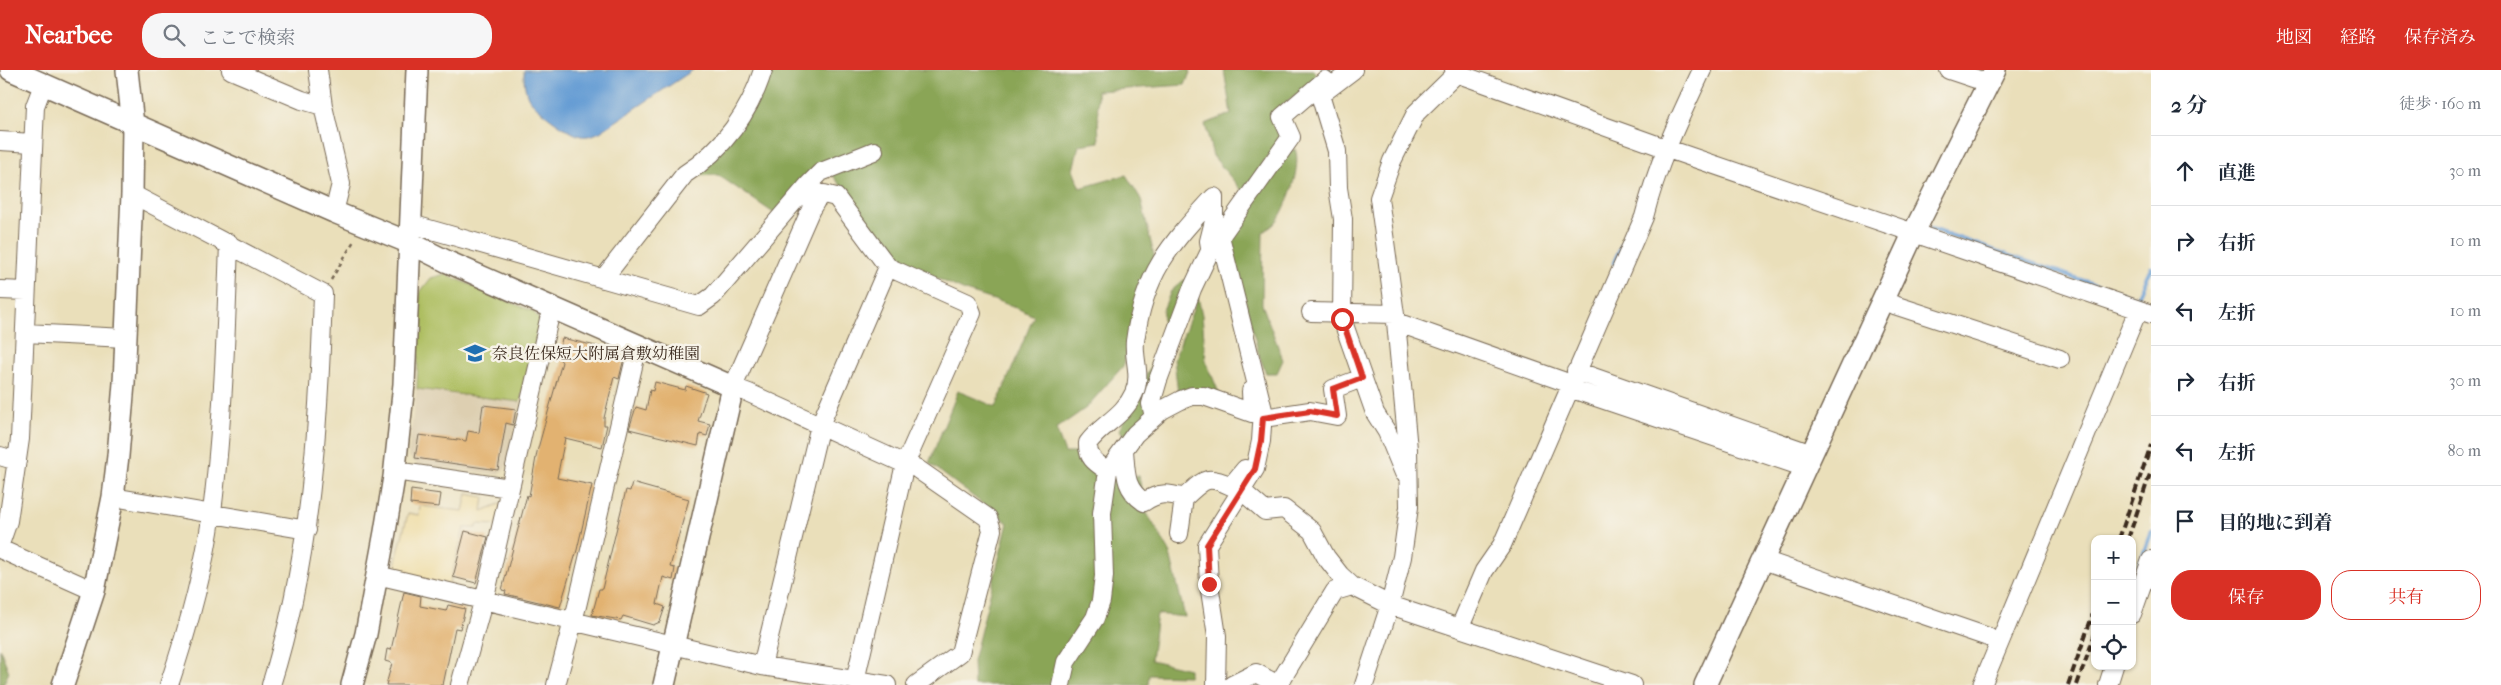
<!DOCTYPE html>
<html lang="ja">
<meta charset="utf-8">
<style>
body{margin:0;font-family:"IM FELL French Canon","Noto Serif JP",serif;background:#f6f6f7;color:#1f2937}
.controls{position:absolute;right:15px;bottom:15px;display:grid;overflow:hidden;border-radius:10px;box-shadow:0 1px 4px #0004}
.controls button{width:45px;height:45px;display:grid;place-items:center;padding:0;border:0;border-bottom:1px solid #e0e1e3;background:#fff;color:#1f2937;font:25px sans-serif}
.stop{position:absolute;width:15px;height:15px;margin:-11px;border:4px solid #d93025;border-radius:50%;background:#fff}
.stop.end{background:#d93025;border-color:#fff;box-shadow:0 1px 5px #0008}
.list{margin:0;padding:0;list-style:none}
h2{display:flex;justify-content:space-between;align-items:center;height:65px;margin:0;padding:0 20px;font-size:21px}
h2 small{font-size:16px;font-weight:400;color:#747a83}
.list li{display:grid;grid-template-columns:32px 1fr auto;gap:15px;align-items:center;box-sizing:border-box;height:70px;padding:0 20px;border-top:1px solid #e0e1e3}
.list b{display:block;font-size:19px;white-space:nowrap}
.list em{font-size:16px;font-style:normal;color:#747a83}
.actions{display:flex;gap:10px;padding:15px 20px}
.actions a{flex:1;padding:11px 0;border:1px solid #d93025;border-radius:20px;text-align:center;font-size:18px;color:#d93025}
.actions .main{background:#d93025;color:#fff}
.icon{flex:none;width:28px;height:28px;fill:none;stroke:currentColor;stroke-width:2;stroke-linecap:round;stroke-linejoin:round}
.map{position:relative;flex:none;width:2151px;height:615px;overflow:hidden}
header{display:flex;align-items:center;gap:30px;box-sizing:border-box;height:70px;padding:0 25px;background:#d93025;color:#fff}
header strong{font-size:24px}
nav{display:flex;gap:28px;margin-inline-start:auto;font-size:18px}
.search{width:350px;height:45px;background:#f6f6f7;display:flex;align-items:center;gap:12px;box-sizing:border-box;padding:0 18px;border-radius:20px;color:#747a83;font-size:19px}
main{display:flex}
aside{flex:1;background:#fff}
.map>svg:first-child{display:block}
</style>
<header>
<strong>Nearbee</strong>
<div class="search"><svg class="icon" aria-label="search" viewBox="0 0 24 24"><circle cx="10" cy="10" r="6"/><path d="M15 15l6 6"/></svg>ここで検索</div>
<nav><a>地図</a><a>経路</a><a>保存済み</a></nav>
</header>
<main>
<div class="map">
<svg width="2151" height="615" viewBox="0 0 2151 615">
<rect width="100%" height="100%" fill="#f7f3e8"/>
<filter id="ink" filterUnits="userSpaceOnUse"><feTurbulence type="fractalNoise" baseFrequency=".02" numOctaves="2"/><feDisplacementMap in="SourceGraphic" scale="10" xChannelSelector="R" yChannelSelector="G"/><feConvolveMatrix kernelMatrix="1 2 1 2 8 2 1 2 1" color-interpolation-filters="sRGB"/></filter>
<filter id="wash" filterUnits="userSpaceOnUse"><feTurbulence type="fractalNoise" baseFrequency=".0096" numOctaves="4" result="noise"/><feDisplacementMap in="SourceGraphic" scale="20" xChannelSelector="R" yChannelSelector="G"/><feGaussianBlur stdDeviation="1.12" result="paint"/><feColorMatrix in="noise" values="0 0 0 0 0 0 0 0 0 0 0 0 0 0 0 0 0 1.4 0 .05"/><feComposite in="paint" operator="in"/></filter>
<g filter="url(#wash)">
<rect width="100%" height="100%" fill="#eadfba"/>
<!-- built -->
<path fill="#ddcfb1" d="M445,204L534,242L539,247L540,251L506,398L498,405L416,394L408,385L417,314L420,222L431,208Z"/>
<!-- green -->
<path fill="#adbe61" stroke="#747440" d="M445,204L534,242L540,251L520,332L417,319L420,222L431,208Z"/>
<!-- forest -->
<path fill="#8aa557" stroke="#62683a" d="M769,0H1191L1185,15L1097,21L1099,72L1079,75L1073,100L1080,118L1126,105L1141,129L1155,190L1133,245L1124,295L1086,338L1056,359L1065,383H1081L1104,403L1120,409L1139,406L1145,440L1169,480L1185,547L1157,544L1151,590L1189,599V606L1149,605L1148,615H974L973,591L1008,453L929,393L958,321L996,337L1034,246L1010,235L965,221L897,190L831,103L775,144L718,105L696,106Z
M1224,0H1314L1318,9L1274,42L1283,68L1242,121L1213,86L1205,54L1231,44Z
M1295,79C1302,95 1287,139 1276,152C1273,156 1267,159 1263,162L1262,234L1283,290L1277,303H1266L1259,285L1232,178L1234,157L1287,82Z
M1184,210L1189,212L1146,344L1125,366L1119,360L1151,295L1162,263L1163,240L1171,221Z
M1198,227L1202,245L1206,291L1219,323L1178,324L1174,289Z
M0,579L9,602L3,615H0Z"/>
<!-- sand -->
<path fill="#eeda9e" stroke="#94825e" d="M467,424L484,427L482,441L502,433L497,455L478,454L476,458H464L449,516L401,504L394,499L408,443L419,445L420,436L463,441Z"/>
<!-- water -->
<path fill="#669dd4" stroke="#506479" d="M524,0H693L600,62C593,65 588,67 581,66C569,64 533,37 528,27C524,18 524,9 524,0Z"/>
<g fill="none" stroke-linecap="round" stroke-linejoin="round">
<!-- stream -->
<path stroke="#669dd4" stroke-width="4.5" d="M1872,139L1911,153
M1931,159L2151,234
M1614,193L1639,136
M2134,234L2151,198
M1577,311L1598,319
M2132,517L2151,462"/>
</g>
<g id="blocks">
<!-- building -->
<path fill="#e2b271" d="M562,268L621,282L620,287L624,288L619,309L614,307L604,348V355H607L602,377L565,368L557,408L592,415L577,480L560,537L505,524L506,521L502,520L518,459L527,425L529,426L537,382L562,292L558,287Z
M655,312L685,320L686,316L707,323L698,351L710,354L707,366L700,364L698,376L629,359L636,337L646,340L650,320L653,321Z
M483,335L516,339L513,355L506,353L498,400L415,388L419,365L466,371L468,361L479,363Z
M632,413L689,429L670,497L675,498L673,510L663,507L657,534L665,537L660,552L653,555L623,546L621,550L592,545L599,519H602L626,420L630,421Z
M411,420L441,424L439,437L410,434Z
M465,461L488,467L476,513L453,507Z
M404,522L421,526L420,536L446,541L448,535L465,539L460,559L455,558L443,615H386L392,593L385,591L387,579L391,580Z"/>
</g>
</g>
<g filter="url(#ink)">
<use href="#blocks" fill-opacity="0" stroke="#786955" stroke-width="1"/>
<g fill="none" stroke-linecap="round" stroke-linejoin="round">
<!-- minor casing -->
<g stroke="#786955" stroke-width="20">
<path id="minor" d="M231,0L302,30L323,36
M318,0L323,36L341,114L334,142
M1353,0L1320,25L1337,81L1338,118L1343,149L1342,249L1375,343L1387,362L1404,403
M1454,0L1456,3L1665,78L2151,244
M1949,0L1988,13
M0,71L33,73
M809,114L821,102L874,81
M132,124L323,224C319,356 311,488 271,615
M411,154L699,236L713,226L809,114L821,126
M603,209L685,104C723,80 750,42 763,0
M0,220L26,221
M1882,231L2060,289
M1311,242L1395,244
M1396,252L1571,314
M25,263L126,268
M1576,301L1812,384
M1569,318L1806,398
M1154,347L1151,334L1158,310L1192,219L1210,181L1291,67L1282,47L1325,10
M1263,348L1310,341L1337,346L1333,319L1362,308
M1124,380C1126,403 1124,418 1144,432C1159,422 1167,423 1184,428
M0,386L17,391
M395,401L510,418
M1108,401C1096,393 1087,388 1088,373C1102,354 1124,346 1134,323C1142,305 1133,289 1135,271C1144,203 1170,175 1214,127V151L1209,171L1210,177
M1242,421L1265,441L1284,439L1312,461L1326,487L1340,505L1352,516
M113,427L307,460
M1179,464L1184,428C1204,410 1205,404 1231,416L1245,399
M0,474L8,451L20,369L35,36L43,15
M0,479L94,521
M1763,490L1988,567
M377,505L762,596L887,615
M2132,544L2151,490
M1460,557L1484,501L1502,475L1644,147C1658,92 1678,51 1702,0
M762,596L820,355L888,197
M855,611L905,394L972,243L968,233L888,197L836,127L824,124L817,129L811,139L733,317L749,323L905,394L916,398L988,448L992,460L960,583L916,615
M169,615C188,559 204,501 212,442C223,353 226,263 229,173
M460,615L488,514L552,236
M556,615L577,536L638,275
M1061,615L1066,592L1095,548L1101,531L1104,506L1102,443L1108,401L1135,364L1162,340L1181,330L1192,326H1204L1252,343L1251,321
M1216,615L1217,566L1209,514L1207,475L1255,399L1261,371L1263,340L1220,166
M1232,615L1256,603L1278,615
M1278,615L1335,521L1352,516L1390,535L1632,615
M1364,615L1390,535L1402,487L1409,437L1408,379L1396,252L1379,128L1392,91L1416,43L1460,0
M1982,615L2138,240
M2108,615L2114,596"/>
</g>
<!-- tertiary casing -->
<g stroke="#786955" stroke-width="24">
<path id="tertiary" d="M11,0L334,142L410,173L448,192L733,317L664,615
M63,615L94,521L113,427L118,386L124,313L132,124L133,55L127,0
M352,615L366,564L385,462L394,407L404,314L417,0
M1705,615L1914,162L1995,0"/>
</g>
<!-- path -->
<path stroke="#786955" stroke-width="2.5" stroke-dasharray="4 4" stroke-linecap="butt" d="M331,210L355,169"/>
<!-- minor -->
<use href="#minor" stroke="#fff" stroke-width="18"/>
<!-- tertiary -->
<use href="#tertiary" stroke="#fff" stroke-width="21"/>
<!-- rail -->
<path stroke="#3b2a1e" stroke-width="4" stroke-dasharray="8 4" stroke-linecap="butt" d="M2119,469L2151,375
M2128,469L2151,401
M2068,615L2095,538
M2077,615L2095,564"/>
</g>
</g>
<g fill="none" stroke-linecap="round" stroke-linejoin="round" filter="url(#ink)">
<!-- route -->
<path stroke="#d93025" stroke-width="6" d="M1209,514L1207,475L1255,399L1261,371L1263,348L1310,341L1337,346L1333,319L1362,308L1342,249"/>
</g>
<!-- icons -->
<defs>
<g id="school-bare" transform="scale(1.725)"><path d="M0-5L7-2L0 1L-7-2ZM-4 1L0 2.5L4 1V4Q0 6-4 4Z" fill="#1f6fb2" stroke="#f7f3e8" stroke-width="2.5" paint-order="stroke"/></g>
</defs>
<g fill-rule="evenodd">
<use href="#school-bare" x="475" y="283"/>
</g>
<g text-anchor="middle" stroke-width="5" stroke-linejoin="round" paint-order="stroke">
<!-- poi labels -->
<g font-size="16" fill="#3b2a1e" stroke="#f7f3e8" text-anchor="start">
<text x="492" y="289">奈良佐保短大附属倉敷幼稚園</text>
</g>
</g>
</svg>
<div class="controls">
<button>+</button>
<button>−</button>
<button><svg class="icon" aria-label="locate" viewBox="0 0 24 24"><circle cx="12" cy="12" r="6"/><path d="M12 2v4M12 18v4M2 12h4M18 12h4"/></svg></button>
</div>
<div class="stop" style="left:1342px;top:249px"></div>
<div class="stop end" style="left:1209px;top:514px"></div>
</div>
<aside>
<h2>2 分<small>徒歩 · 160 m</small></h2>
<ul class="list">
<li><svg class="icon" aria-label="ahead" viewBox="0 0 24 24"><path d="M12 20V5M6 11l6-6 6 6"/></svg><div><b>直進</b></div><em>30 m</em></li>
<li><svg class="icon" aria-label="right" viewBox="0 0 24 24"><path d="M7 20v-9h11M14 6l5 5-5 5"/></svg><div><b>右折</b></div><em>10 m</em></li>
<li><svg class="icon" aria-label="left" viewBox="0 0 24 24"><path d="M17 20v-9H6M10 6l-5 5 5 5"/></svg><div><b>左折</b></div><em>10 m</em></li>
<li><svg class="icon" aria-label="right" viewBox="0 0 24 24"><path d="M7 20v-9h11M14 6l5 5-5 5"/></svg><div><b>右折</b></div><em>30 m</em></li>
<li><svg class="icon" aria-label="left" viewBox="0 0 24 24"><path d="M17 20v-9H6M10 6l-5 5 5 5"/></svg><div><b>左折</b></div><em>80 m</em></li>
<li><svg class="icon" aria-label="arrive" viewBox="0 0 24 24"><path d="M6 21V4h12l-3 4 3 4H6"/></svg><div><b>目的地に到着</b></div></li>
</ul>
<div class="actions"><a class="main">保存</a><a>共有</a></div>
</aside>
</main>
